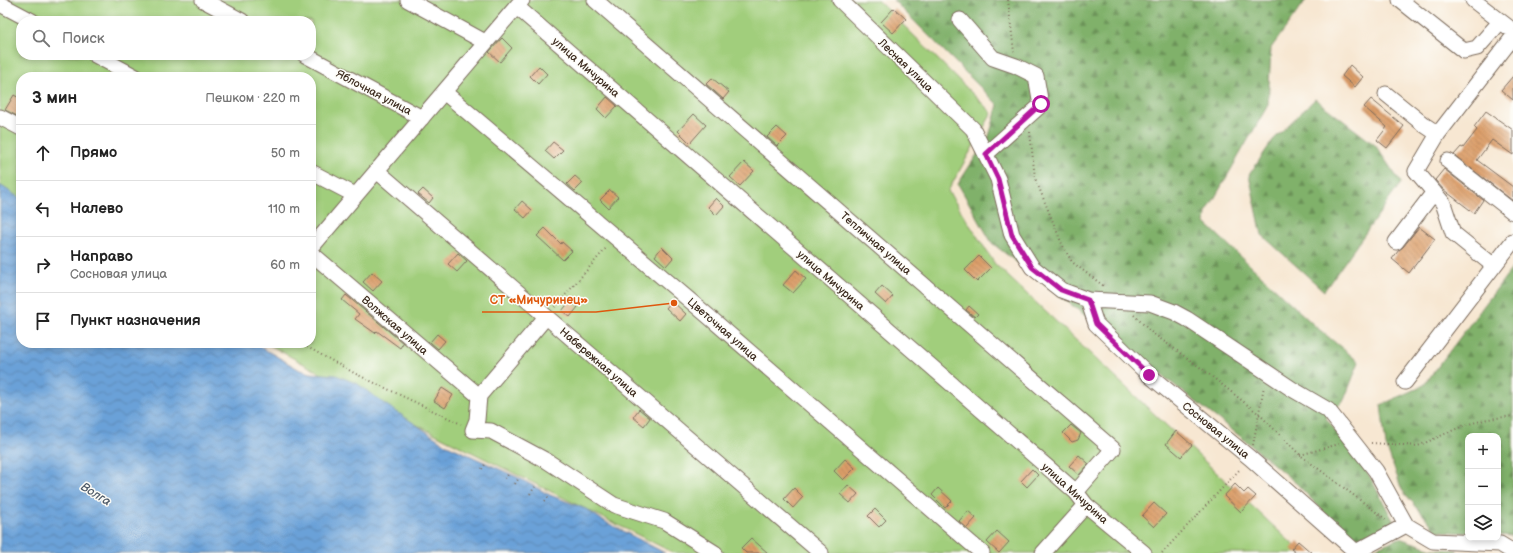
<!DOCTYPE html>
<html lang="ru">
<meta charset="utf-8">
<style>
body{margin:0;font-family:"Balsamiq Sans",sans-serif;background:#f2f2f2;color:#222}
.controls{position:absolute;right:12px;bottom:12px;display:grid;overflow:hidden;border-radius:8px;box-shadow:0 2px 6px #0003}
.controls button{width:36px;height:36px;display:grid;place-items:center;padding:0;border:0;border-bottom:1px solid #e0e0e0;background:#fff;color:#222;font:20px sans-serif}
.stop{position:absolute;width:12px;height:12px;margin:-9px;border:3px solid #b5179e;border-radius:50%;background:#fff}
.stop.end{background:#b5179e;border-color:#fff;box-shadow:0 1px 4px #0008}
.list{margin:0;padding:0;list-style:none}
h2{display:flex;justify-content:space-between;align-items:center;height:52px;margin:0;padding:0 16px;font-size:17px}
h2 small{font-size:13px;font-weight:400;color:#767676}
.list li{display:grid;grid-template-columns:26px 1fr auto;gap:12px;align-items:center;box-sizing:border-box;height:56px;padding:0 16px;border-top:1px solid #e0e0e0}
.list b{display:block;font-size:15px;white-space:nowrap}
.list p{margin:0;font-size:13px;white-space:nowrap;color:#767676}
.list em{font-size:13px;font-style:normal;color:#767676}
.icon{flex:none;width:22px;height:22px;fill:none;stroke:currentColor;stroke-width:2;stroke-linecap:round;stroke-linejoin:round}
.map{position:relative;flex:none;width:1513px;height:553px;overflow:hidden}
.search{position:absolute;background:#fff;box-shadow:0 2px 6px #0003;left:16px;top:16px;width:300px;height:44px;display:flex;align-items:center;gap:10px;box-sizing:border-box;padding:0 14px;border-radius:16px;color:#767676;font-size:15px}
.panel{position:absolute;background:#fff;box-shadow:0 2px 6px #0003;left:16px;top:72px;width:300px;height:276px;border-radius:16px}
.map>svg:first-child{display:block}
</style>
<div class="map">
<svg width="1513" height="553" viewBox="0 0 1513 553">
<defs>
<pattern id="forest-firs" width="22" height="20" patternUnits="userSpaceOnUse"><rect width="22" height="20" fill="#80b16b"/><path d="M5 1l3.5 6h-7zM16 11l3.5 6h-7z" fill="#6a9057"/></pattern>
<pattern id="water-waves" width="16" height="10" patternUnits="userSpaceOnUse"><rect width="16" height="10" fill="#6ba1d8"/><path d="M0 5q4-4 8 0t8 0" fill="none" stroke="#5983af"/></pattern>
<pattern id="building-back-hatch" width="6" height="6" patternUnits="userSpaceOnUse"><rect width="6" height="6" fill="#dc9e69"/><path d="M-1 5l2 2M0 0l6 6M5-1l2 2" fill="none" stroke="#b48156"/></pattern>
</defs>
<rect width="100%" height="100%" fill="#fdfcf7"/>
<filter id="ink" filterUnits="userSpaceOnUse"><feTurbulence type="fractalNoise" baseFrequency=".025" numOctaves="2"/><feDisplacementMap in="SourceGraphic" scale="8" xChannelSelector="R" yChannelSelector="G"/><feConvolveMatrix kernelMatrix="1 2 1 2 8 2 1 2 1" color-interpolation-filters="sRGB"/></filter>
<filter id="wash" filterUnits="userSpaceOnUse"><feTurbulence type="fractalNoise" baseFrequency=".012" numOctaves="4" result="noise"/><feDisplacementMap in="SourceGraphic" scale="16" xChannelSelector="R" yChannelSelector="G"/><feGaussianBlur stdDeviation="0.9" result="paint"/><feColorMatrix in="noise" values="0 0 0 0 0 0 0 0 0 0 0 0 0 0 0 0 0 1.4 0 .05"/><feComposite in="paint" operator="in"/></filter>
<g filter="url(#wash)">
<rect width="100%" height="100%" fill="#f7e7d2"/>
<!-- forest -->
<path fill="url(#forest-firs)" stroke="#5e6e44" d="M893,0H1306L1271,48L1268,105L1206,213L1205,223L1315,326L1359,362L1344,400L1326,418L1369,475L1395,524L1357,547L1297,484L1241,437L992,243L958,184L989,136L998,105Z
M1315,99L1375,145L1401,183L1324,291L1262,235L1249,175L1273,140Z
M1513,267V536L1498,535V436H1468V533L1437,531L1402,490L1386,446L1381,405L1424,385Z
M1399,538L1433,549L1457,550V553H1364Z"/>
<!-- garden -->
<path fill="#a1ce7b" stroke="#6e7c4c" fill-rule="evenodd" d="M0,0H878L992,113L948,191L995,264L1302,553H674L387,410L266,343H311V77H21V208L0,196ZM21,21H311V55H21Z"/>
<!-- water -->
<path fill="url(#water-waves)" stroke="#53667b" d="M0,185L21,199V343H254L300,370L311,373L336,375L358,384L379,400L445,444L519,478L550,495L586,509L602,520L665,553H0Z"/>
<g id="blocks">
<!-- building -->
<path fill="url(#building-back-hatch)" d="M894,8L906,19L893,33L881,22Z
M502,38L512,48L500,62L489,52Z
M1350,65L1363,77L1355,87L1342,76Z
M539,66L547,74L538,84L530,76Z
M1513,76V100L1501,90Z
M712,78L729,92L723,99L706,84Z
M14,95L21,99V118L5,110Z
M607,97L617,106L606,118L597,109Z
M1371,99L1404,126L1387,148L1377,140L1387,127L1364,107Z
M1486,111L1513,130V155L1492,140L1477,160L1513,187V201L1454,155L1461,147L1463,148L1477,130L1474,127Z
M694,114L706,125L690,143L678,131Z
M777,127L787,136L777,146L767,137Z
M553,142L563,150L554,159L545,151Z
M744,162L754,171L740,186L730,177Z
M1444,169L1483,200L1474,213L1444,190L1435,180Z
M575,176L583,183L575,191L567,184Z
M423,189L433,198L429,203L418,194Z
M610,190L618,197L608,208L600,200Z
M716,198L724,206L716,215L708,207Z
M522,201L532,210L525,218L515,209Z
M1419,227L1435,239L1409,273L1392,259L1399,250L1403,247Z
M545,228L561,244L562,242L572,251L563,260L537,236Z
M662,247L673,258L666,266L655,256Z
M458,253L467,261L457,272L448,264Z
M979,256L991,268L977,282L965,270Z
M796,270L806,279L793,293L783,285Z
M372,272L382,281L373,291L363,282Z
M882,286L893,296L886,304L875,294Z
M346,295L403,343L400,348L377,331L375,333L355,319L359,314L342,300Z
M570,301L578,307L570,317L562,311Z
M672,301L686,314L680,321L666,308Z
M969,306L978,314L975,317L966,310Z
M437,334L445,341L438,349L430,342Z
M442,388L453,395L445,408L434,401Z
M639,409L650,418L644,426L633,417Z
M1071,425L1081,433L1078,440L1072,442L1063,433Z
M1176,431L1192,445L1181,457L1166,444Z
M1079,455L1089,464L1079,475L1069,466Z
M845,459L855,468L843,480L834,471Z
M1032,469L1038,475L1027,487L1021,481Z
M1235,484L1244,493L1248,489L1256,496L1241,512L1224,496Z
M848,485L858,494L850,503L840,494Z
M794,488L803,497L793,508L784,499Z
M938,488L952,501L945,508L932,495Z
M1154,503L1166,514L1154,527L1142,516Z
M875,509L886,520L879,527L868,516Z
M968,511L976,518L967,528L959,521Z
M997,531L1009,542L999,553L987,542Z
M751,538L768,553H746L741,548Z
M1298,541L1312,553H1296L1291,549Z"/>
</g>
</g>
<g filter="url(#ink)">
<use href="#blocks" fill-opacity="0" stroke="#7d6c5d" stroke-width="1"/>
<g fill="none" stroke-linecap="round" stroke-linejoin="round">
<!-- minor casing -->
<g stroke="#7d6c5d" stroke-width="17">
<path id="minor" d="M203,0L242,21
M408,0L485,42
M595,0L1113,449L1076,492
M840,0L973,129L998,179L1012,235L1032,267L1061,290L1088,300L1150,303L1174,312L1187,319L1292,389L1328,410L1376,471L1406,525L1433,541L1500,544L1513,552
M1400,0L1464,51L1477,48L1500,22
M1473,0L1508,27
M0,4L32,21
M517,7L1076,492L1086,505L1144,553
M960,20L993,58L1016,66L1036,76L1041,105L986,154
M95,55L136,77
M305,55L422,118
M444,92L707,315L982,553
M1386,94L1423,124L1438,134L1513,37
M0,117L21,128
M1438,134L1416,171L1443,203L1453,233L1494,266
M1448,161L1513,212
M377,171L821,553
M311,172L355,195
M1396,242L1434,192
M311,248L522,0
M311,253L479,396
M1088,300L1096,324L1149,375L1250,458L1356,552L1406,525
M546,317L479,396L477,420L473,430L491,431L547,461L614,505L664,521L715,553
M1405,382L1513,241
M1043,553L1086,505"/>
</g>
<!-- path -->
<path stroke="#7d6c5d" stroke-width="2" stroke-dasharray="1 3" stroke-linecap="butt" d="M1008,0L1014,52
M1030,132L1035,178L1062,244L1072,262L1105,287
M555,307L607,247
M1134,315L1151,332L1201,368L1259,414L1300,455L1388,521
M300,343L356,374L461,424
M1371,443L1418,446L1465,425L1488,419L1513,416
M1253,445L1264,386
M1300,455L1339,444
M482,469L486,463
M505,479L509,473
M515,484L519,478
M530,494L535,487
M545,501L550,495
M1162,553L1241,468"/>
<!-- minor -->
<use href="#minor" stroke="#fff" stroke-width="15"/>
</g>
</g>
<g fill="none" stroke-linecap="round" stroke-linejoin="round" filter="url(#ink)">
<!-- route -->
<path stroke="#b5179e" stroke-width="5" d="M1041,104L986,154L998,179L1012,235L1032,267L1061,290L1088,300L1096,324L1149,375"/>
</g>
<g text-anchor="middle" stroke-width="3" stroke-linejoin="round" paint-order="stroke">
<!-- street labels -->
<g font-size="11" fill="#3b2a1e" stroke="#fdfcf7">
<text transform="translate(906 65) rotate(44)" y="4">Лесная улица</text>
<text transform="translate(586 67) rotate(41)" y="4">улица Мичурина</text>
<text transform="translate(374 92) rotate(28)" y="4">Яблочная улица</text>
<text transform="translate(876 243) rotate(41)" y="4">Тепличная улица</text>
<text transform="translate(831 280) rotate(41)" y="4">улица Мичурина</text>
<text transform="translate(395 325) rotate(41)" y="4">Волжская улица</text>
<text transform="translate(723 329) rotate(41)" y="4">Цветочная улица</text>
<text transform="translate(599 362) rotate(41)" y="4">Набережная улица</text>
<text transform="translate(1216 430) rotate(39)" y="4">Сосновая улица</text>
<text transform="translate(1075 493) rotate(42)" y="4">улица Мичурина</text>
</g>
<!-- water labels -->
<g font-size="12" font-style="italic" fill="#4e5a68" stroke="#fdfcf7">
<text transform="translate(96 494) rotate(32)" y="4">Волга</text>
</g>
</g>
<!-- callouts -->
<path fill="none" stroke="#df570d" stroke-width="1.5" d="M674 303L596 312H482"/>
<circle fill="#df570d" stroke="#fdfcf7" stroke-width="1.5" cx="674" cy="303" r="4"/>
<g font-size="12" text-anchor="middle" font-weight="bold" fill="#df570d" stroke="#fdfcf7" stroke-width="3" stroke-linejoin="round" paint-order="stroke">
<text x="539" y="304">СТ «Мичуринец»</text>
</g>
</svg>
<div class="controls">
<button>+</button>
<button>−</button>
<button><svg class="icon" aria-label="layers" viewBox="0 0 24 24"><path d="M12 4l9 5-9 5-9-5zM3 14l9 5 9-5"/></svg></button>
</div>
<div class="stop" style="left:1041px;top:104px"></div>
<div class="stop end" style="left:1149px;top:375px"></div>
<div class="search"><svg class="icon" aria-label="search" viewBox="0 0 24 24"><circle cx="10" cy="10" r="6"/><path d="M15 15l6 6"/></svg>Поиск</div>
<section class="panel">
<h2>3 мин<small>Пешком · 220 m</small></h2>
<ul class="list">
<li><svg class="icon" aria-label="ahead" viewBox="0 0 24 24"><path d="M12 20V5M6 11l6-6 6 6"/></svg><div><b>Прямо</b></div><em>50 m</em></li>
<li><svg class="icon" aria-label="left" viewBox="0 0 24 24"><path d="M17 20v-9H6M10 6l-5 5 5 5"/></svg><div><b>Налево</b></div><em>110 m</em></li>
<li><svg class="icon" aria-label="right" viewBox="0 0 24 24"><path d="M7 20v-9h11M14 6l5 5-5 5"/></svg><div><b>Направо</b><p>Сосновая улица</p></div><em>60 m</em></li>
<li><svg class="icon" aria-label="arrive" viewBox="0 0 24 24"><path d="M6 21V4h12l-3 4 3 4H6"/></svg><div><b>Пункт назначения</b></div></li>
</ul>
</section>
</div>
